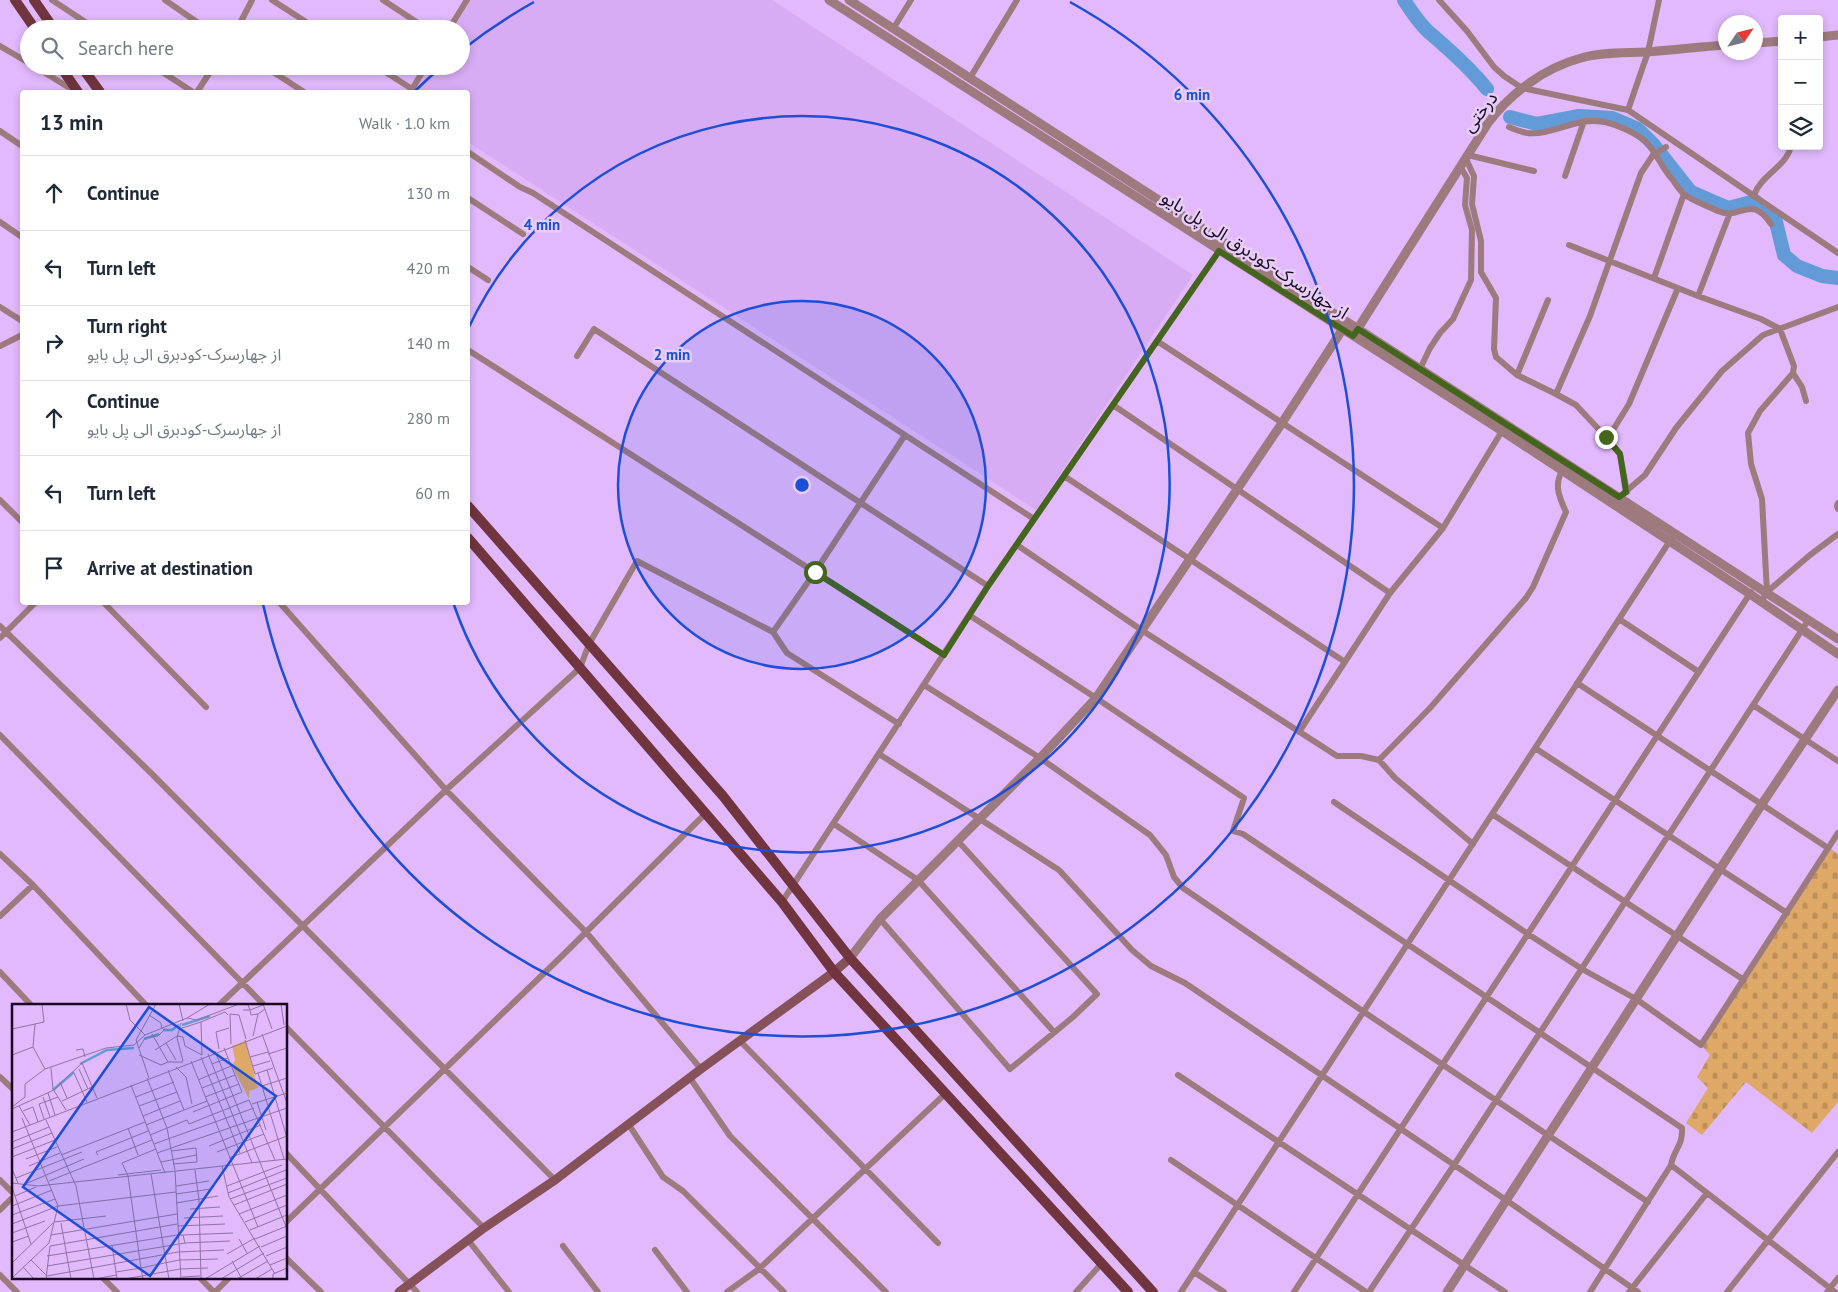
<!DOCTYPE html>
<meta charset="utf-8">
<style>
body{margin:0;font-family:"PT Sans","Noto Sans Arabic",sans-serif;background:#f2f2f3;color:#1f2937}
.controls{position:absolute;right:15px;top:15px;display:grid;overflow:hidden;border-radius:5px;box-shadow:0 2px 8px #0003}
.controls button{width:45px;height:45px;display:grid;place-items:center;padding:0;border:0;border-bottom:1px solid #e0e1e3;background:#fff;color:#1f2937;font:25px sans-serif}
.compass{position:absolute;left:1718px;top:15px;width:45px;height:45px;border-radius:50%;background:#fff;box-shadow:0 2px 8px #0003;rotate:55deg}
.stop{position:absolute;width:15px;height:15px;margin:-11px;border:4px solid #43651d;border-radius:50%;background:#fff}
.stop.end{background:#43651d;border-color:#fff;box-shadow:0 1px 5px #0008}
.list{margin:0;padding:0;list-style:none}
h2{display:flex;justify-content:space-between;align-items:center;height:65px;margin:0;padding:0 20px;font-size:21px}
h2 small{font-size:16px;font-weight:400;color:#747a83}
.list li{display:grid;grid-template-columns:32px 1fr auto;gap:15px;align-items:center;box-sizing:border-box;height:75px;padding:0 20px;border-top:1px solid #e0e1e3}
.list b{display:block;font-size:19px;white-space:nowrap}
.list p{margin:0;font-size:16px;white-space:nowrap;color:#747a83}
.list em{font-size:16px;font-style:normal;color:#747a83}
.icon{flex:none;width:28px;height:28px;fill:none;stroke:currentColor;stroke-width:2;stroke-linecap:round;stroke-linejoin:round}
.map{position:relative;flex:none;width:1838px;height:1292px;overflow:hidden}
.search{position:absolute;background:#fff;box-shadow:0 2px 8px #0003;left:20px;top:20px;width:450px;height:55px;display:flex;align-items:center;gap:12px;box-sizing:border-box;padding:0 18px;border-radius:28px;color:#747a83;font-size:19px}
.panel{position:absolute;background:#fff;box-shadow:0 2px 8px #0003;left:20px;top:90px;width:450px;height:515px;border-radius:5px}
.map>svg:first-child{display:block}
</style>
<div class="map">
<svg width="1838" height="1292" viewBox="0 0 1838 1292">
<defs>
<pattern id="cemetery-stones" width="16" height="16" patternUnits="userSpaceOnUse" patternTransform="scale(1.25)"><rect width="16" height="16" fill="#dea866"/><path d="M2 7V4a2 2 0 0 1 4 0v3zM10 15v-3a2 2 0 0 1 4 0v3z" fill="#be8f58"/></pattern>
</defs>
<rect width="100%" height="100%" fill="#e1b9fc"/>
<!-- built -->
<path fill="#d7acf4" d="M471,0H772L1193,275L1036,510L468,142V92H414L430,66H461V29H453Z"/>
<!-- cemetery -->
<path fill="url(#cemetery-stones)" d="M1831,849L1838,854V1102L1812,1133L1746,1082L1702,1135L1686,1123L1708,1088L1697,1077L1710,1055L1703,1047Z"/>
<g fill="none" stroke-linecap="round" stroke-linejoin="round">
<!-- river -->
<path stroke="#629bd7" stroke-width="14" d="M1404,0C1412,12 1420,25 1431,34C1451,51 1470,68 1487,89
M1510,117L1537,124L1579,116L1612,118L1638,129L1654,145L1691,192L1728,208L1755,201L1775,218L1784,255L1797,266L1822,276L1838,278"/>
<!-- minor -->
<path stroke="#9d7a7d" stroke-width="6" d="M52,0L96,29
M165,0L207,29
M272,0L317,29
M383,0L427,29
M1439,0L1467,31L1494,67L1504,76L1522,88L1628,110L1838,253
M237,29L252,0
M449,29L467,0
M893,29L911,0
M0,46L29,63
M34,66L76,92
M153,66L193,92
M264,66L304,92
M376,66L412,89
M970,78L1017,0
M411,91L426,66
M197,92L214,66
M1628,110L1648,52L1659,0
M1509,127C1514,129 1521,132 1527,133C1553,136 1577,116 1605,122C1618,125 1636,133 1646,142C1656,152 1662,168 1672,179C1676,184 1679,190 1684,194C1692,201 1708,206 1718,211C1741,221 1750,193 1771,224
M0,131L22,146
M468,152L520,187L533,193L1034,519
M1468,155L1534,171
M1466,159L1474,176L1472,204L1481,241V272L1496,298L1494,349L1496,357L1517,375L1556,394
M1565,176L1584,121
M1754,195C1761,175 1787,166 1791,146
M468,198L523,234
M0,222L22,237
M1569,245L1698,296L1761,319L1780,329L1794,366L1793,373L1760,411L1748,433L1751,464L1762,499L1767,592L1761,602
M468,267L488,280
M1654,278L1684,194
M1698,296L1730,213
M0,307L22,321
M1157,341L1443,528
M0,346L22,335
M468,350L944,655
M577,356L594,329L988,586
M1420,369L1430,348L1440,333L1453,319L1471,280L1472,230L1465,205L1467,178L1461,168
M1793,373L1802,387L1806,401
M1517,375L1548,300
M1113,405L1390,593
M1608,438L1629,404L1678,288
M1064,476L1345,662
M1627,492L1620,454L1606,437L1576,405L1556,394L1590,316L1641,173L1653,155
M1624,493L1645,475L1676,428L1722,371L1763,335L1838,307
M0,500L22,522
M1838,503L1837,506L1838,509
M1017,545L1143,631L1337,756H1361L1379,760L1395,778L1473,844
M1767,592L1810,555L1838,534
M103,602L206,707
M279,602L446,790L586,932L701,1069
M969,615L1096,698L1244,798L1233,831L1243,834L1682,1128C1683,1146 1674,1149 1671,1165L1590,1292
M1619,619L1699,672
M0,626L151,773L555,1180
M773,632L815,572L905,435
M0,638L36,602
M1577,683L1828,848
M924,685L1040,758L1150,835L1166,855L1174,877L1183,888L1364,1012L1648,1202
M1753,705L1838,761
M1299,732L1390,593L1443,528L1502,431
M0,735L265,1006
M1535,748L1787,913
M879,754L1059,870L1132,950L1151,966L1185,983L1506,1200L1638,1292
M1379,760L1430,708L1526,598L1533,587L1566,512C1559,497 1554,485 1562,471
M1334,802L1528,934L1582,969L1636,999L1701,1045L1838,833
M1492,814L1744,980
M834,824L918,880L1054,1032
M0,854L33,885L147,1006
M782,902L988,586L1222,247
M0,916L33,885
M880,919L1010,1069L1073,1017L1097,994L957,840
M0,972L32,1006
M218,1006L446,790L580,668L589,644L637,561L773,632L787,653L899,724
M286,1027L484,1228
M741,1042L938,1243
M1178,1075L1505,1292
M0,1077L14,1090
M690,1078L730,1136L886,1292
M629,1125L663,1177L683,1191L784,1292
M286,1153L417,1292
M1171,1160L1366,1292
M1671,1165L1835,1292
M0,1180L14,1194
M0,1210L14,1196
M286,1222L564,954L706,813
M468,1240L509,1292
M563,1246L598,1292
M655,1250L687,1292
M286,1258L321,1292
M1194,1272L1224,1292
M0,1275L17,1292
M103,1278L117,1292
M200,1278L214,1292
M215,1292L229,1278
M727,1292L759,1269L945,1094
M1076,1292L1102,1263
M1181,1292L1675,533
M1294,1292L1751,592
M1369,1292L1454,1165L1809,619
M1629,1292L1707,1193
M1727,1292L1838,1152
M1827,1292L1838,1278"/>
<!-- tertiary -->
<path stroke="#9d7a7d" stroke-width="9" d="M829,0L1502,431L1750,594L1838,654
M849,0L1838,639
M1819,37L1838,35
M1756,43L1782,41
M1355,333L1488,123C1511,93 1544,68 1581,58C1601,52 1624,53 1645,52C1672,50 1699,47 1726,45
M850,958L880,919L1040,758L1096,698L1282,423L1344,327
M1447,1292L1762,804L1838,690"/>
<!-- secondary -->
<path stroke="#845258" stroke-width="9" d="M399,1292L484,1228L555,1180L701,1069L834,972L850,958"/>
<!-- primary -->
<path stroke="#70353f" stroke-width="10" d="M15,0L35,29
M34,0L54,29
M60,66L78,92
M81,66L100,92
M468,506L723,796L850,958L1153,1292
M468,538L782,902L834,972L1128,1292"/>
<!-- minor-bridge -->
<path stroke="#9d7a7d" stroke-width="6" d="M1653,155L1666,147"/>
</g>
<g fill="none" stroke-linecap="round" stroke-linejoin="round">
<!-- route -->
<path stroke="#43651d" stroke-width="6" d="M815,572L944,655L988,586L1219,251L1353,336L1358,329L1619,497L1626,492L1620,454L1606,437"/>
</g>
<!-- distance rings -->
<circle cx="802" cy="485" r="184" fill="#1d4ed8" fill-opacity=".12"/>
<g fill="none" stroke="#1d4ed8" stroke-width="2.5">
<circle cx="802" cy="485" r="184"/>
<path d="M468 329A368 368 0 1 1 454 605"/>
<path d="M415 91A552 552 0 0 1 440 68M462 50A552 552 0 0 1 534 2M1070 2A552 552 0 1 1 263 604"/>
</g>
<g text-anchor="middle" stroke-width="5" stroke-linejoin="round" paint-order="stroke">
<!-- street labels -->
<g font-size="18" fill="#180921" stroke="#e6cef6">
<text transform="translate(1480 112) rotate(-52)" y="6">درختی</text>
<text transform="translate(1255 255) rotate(33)" y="6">از جهارسرک-کودبرق الی پل بایو</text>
</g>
</g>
<!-- overview -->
<g transform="translate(12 1004)">
<rect width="275" height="275" fill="#e1b9fc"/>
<path d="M233,37L246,84L237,87V95L220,62L223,56L220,42Z" fill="#dea866"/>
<path fill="none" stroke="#629bd7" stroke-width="2.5" d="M170,21L198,12M151,26H160L167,21M132,35L147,30M68,60L95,46L122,44M41,86L62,68"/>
<path fill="none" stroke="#9173a4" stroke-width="1" d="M30,0L32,18L23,20L21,43L33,65L94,44L122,41L133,31L175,14L185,16L227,0M114,0L118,16L133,31M167,0L171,17M251,0L260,25M269,0L272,21M236,1L238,6L251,1M231,6H238L239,11L246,10M137,11L149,19L150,25M175,14L198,0M169,19L165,34L171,57M0,25L23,20M167,25L189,18M140,30L156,58H171M250,30L275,99M241,32L246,10L253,5M233,36L243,70L261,64M154,39L164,56M219,40L218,10L227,11L234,35M127,44L133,34L146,32L153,25M207,45L204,28L217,24M64,46L71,45L73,53M143,46L165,32L171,33L173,42L190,51M203,47L247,156M196,50L240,159M256,50L275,44M0,51L21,43M127,51L149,61L156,58M190,51L189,18L213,8L216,11M189,53L228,149M238,53L256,48M179,57L246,223M70,59L85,94M200,60L216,54M241,62L258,57M164,63L174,73L180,100M39,64L41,85L54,106M67,65L76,85M156,66L172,106M255,66L275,134M62,69L75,98M246,69L272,155M135,74L155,124L163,166M137,74L124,36L144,0M186,76L219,62M48,78L55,94M119,81L153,169M250,82L275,74M190,84L223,71M36,89L43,111M31,93L38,113M124,93L162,78M193,93L227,80M50,97L80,83M245,98L254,126M240,100L275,89M7,102L18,121M127,102L165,88M0,103L13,93V80L33,65M0,105L42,86L70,59M11,107L21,103L26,118M181,108L230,88L212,44M131,112L168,97M32,115L27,100L46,93M34,116L64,182L82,275M134,121L195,97M116,124L126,151M0,128L275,22M138,131L175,116L177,120L237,96L263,156M0,138L37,123M142,140L242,104M197,142L249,121M0,145L40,129M144,145L110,159L116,172L129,264L167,256L206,255M159,147L184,144L185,158L161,160M205,148L252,130M145,149L275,104M49,151L133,118M86,151L84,148L136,127M0,153L43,136M217,154L275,132M14,155L45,143M247,156L275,225M149,158L184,151M17,162L48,149M210,162L217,193L263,270M0,165L6,179M183,166L187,196L189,275M163,167L169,275M139,170L157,275M106,171L149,166M4,174L70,148M37,177L140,136M0,179L26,182L275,155M13,180L72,155M164,182L197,177M215,182L270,161M0,183L19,240M216,189L274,166M164,190L199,185M3,192L24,183M218,195L275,174M164,199L206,192M222,201L275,180M0,202L40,186M178,205L208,203M227,210L275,191M0,211L43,195M172,214L211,212M42,218L94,212M233,218L275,201M49,219L59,275M0,220L46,202L164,188M166,222L213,220M238,226L275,211M0,229L33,217M39,231L165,210M171,231L221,229M227,235L235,249M243,235L275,222M0,238L17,232M173,239L218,237M100,241L105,275M38,242L165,220M249,243L275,232M215,250L243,234M254,252L275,243M19,256L35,272L166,248L212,246M220,257L230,275M0,259L41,219M258,261L275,254M35,262L173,239L171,231H165L35,252M11,263L22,275M104,268L129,264L131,275M170,273L188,272M0,274L37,239L46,202L10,114M34,275L38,242M83,275L104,271M113,275L168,265L196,264M193,275L248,242M209,275L252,249M225,275L256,257M243,275L260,265M261,275V270L275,264"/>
<path fill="#1d4ed8" fill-opacity="0.15" stroke="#1d4ed8" stroke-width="2.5" d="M137,3L264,92L138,272L11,183Z"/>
<rect width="275" height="275" fill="none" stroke="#180921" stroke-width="2.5"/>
</g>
<circle cx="802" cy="485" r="8" fill="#1d4ed8" stroke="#e6cef6" stroke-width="2.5"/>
<g font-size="15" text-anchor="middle" font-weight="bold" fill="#1d4ed8" stroke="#e6cef6" stroke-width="5" stroke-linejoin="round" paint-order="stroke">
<text x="1192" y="100">6 min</text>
<text x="542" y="230">4 min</text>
<text x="672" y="360">2 min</text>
</g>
</svg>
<div class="controls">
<button>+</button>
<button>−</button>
<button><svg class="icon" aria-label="layers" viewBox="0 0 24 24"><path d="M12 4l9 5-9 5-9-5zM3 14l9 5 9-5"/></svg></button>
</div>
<svg class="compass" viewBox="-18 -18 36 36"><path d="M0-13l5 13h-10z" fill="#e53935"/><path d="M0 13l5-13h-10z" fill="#747a83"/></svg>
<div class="stop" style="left:815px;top:572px"></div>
<div class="stop end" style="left:1606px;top:437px"></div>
<div class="search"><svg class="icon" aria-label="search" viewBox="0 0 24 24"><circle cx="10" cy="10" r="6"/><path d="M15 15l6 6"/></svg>Search here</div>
<section class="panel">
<h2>13 min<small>Walk · 1.0 km</small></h2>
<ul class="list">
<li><svg class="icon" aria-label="ahead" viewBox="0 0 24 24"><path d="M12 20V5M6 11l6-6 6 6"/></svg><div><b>Continue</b></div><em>130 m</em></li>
<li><svg class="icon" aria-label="left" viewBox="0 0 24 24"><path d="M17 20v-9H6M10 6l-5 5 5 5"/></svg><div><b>Turn left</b></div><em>420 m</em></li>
<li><svg class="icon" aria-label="right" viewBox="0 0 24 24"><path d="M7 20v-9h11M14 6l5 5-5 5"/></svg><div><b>Turn right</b><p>از جهارسرک-کودبرق الی پل بایو</p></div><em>140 m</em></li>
<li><svg class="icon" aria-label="ahead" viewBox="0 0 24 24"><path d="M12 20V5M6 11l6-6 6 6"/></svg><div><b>Continue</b><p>از جهارسرک-کودبرق الی پل بایو</p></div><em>280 m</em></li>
<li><svg class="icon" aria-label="left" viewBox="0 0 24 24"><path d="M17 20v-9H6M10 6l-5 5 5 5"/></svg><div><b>Turn left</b></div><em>60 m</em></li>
<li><svg class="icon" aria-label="arrive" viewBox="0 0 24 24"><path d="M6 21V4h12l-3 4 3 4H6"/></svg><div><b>Arrive at destination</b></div></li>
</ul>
</section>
</div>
